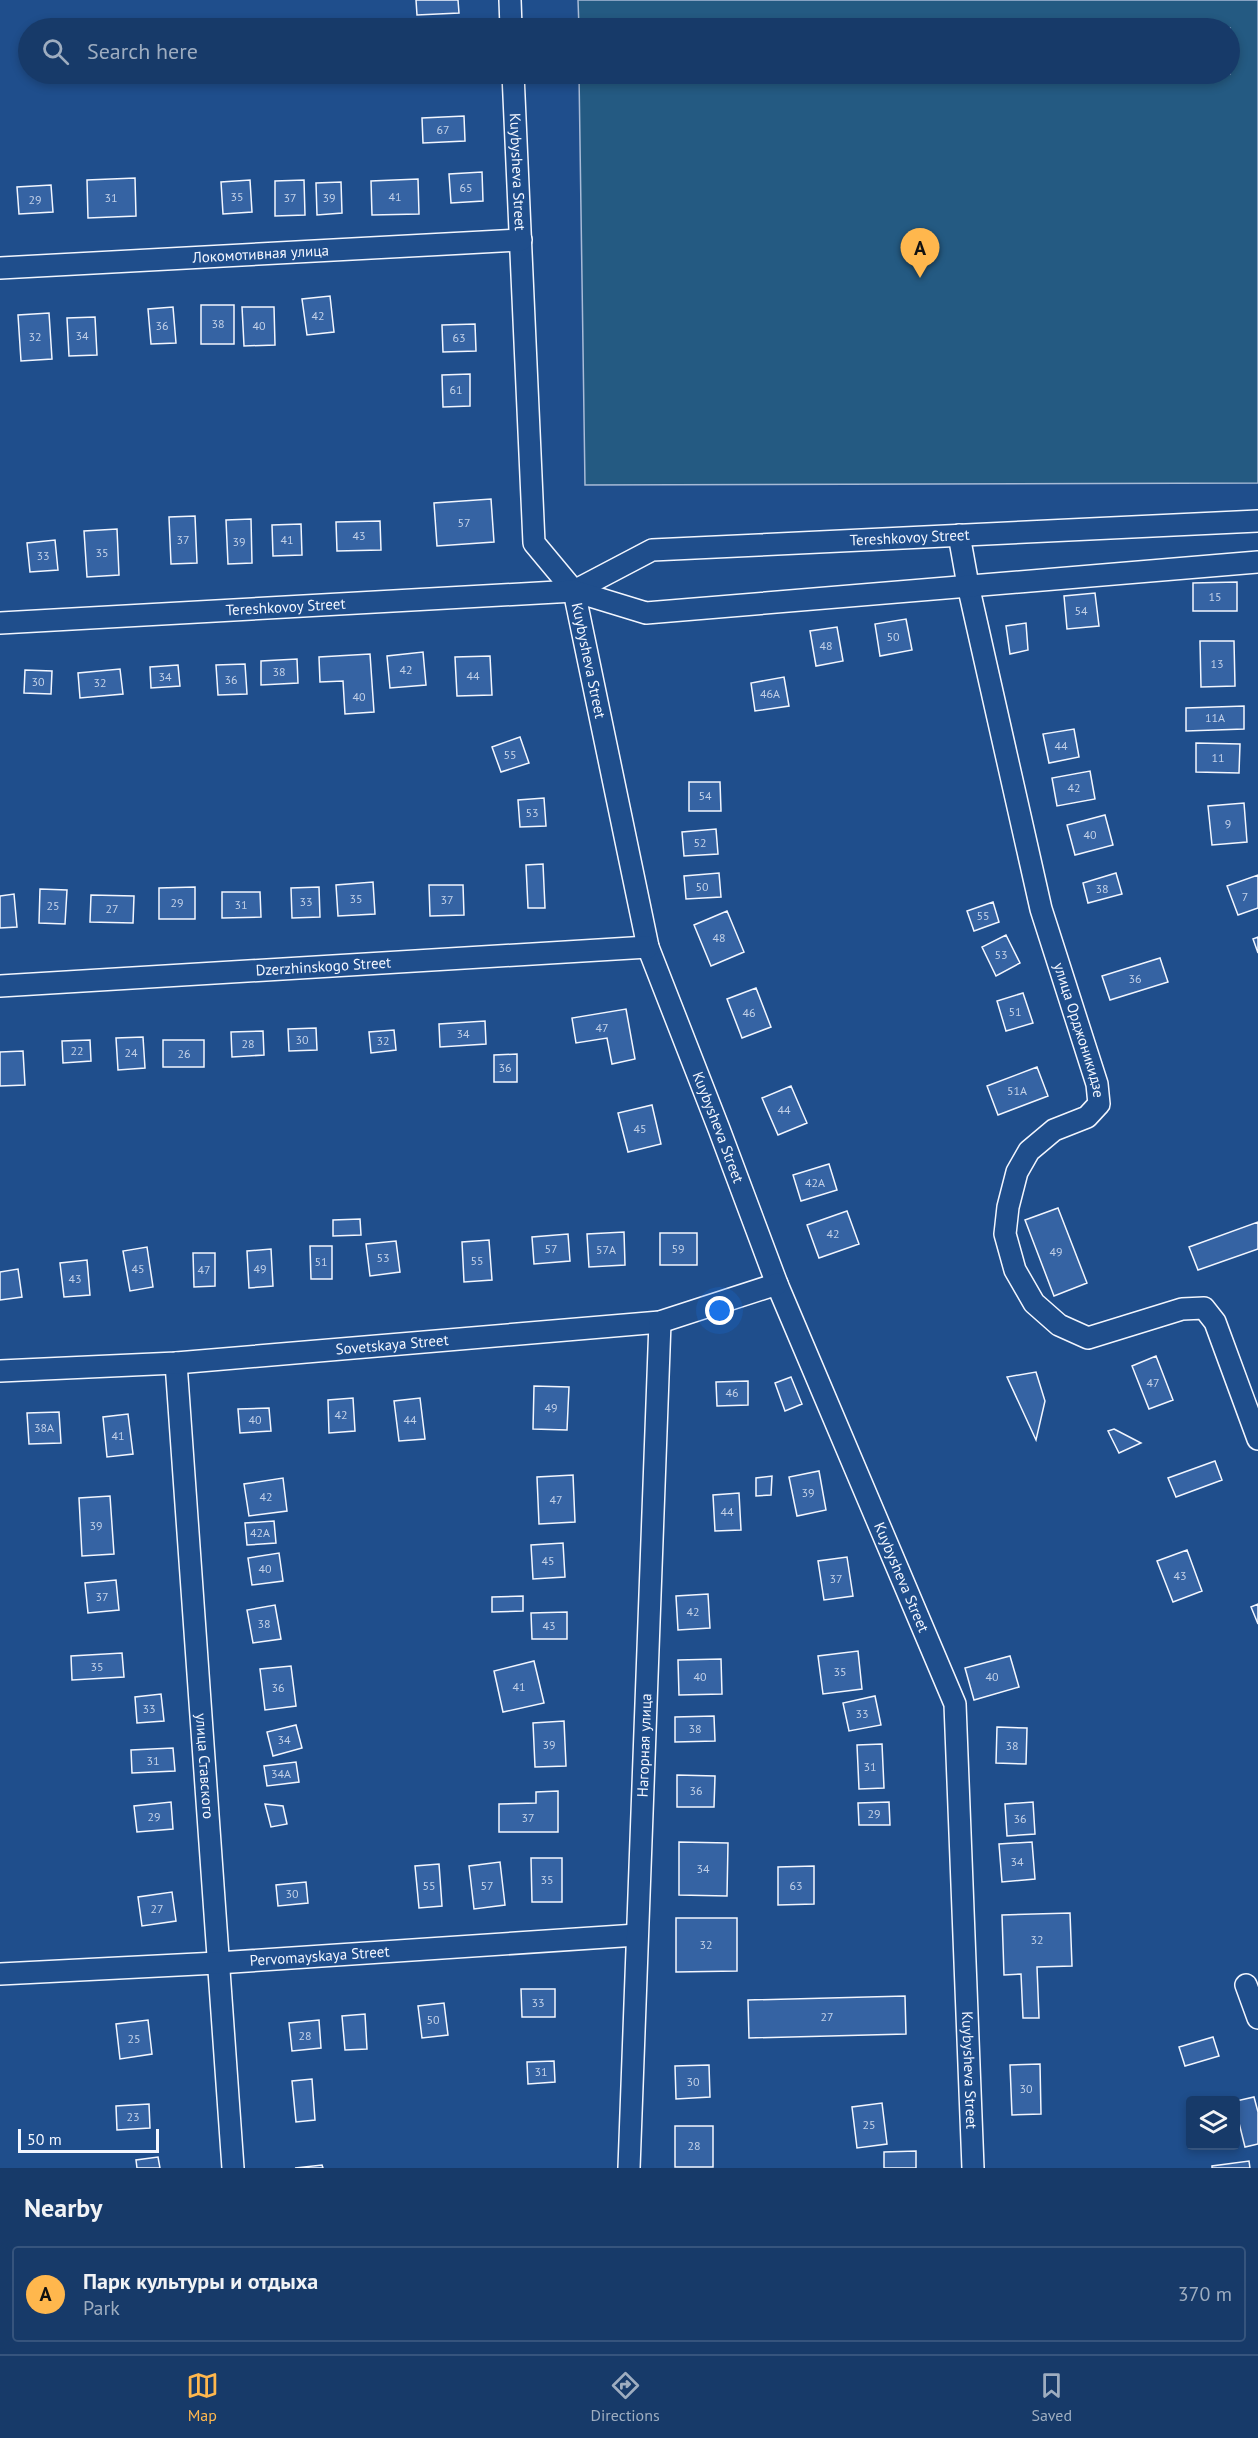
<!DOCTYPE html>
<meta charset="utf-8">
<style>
body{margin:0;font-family:"PT Sans",sans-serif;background:#244571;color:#f1f3f6}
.controls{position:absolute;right:18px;bottom:18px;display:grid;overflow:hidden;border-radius:6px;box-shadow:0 3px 9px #0003}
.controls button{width:54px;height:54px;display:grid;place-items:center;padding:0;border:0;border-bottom:2px solid #36547d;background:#173a69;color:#f1f3f6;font:30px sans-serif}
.scale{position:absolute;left:18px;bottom:15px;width:141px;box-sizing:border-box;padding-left:6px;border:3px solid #f2f6ff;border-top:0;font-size:16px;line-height:21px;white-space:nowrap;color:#f2f6ff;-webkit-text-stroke:4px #1f4e8c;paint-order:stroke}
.you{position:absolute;left:720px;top:1311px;width:21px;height:21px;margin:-15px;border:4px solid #fff;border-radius:50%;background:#1a73e8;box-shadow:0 0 0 9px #1a73e833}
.badge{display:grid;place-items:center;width:39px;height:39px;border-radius:50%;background:#ffb74d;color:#111;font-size:20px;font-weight:700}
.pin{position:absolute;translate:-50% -50px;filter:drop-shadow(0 2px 3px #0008)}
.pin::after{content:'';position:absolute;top:32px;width:21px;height:18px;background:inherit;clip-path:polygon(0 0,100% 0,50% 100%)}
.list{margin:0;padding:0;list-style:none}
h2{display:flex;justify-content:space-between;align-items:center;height:78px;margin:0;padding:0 24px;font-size:26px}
h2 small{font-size:20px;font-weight:400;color:#9eadc0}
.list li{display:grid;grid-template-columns:39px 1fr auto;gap:18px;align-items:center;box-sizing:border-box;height:96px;margin:0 12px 12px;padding:0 12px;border:2px solid #36547d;border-radius:6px}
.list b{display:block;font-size:22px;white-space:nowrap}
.list p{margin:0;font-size:20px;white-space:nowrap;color:#9eadc0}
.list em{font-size:20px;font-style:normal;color:#9eadc0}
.icon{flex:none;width:33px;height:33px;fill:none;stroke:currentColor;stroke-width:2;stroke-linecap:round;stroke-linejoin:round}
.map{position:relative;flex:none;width:1258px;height:2168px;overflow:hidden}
.search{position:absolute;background:#173a69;box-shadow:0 3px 9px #0003;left:18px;right:18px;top:18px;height:66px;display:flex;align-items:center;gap:15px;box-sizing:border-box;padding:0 21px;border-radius:33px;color:#9eadc0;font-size:22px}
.sheet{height:186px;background:#173a69}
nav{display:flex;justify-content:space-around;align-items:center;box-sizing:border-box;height:84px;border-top:2px solid #36547d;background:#173a69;font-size:16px;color:#9eadc0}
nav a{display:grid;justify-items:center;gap:3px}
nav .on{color:#ffb74d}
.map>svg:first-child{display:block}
</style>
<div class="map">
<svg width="1258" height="2168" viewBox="0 0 1258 2168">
<rect width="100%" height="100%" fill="#1f4e8c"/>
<!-- green -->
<path fill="#245a82" stroke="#a8bbd7" stroke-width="1.5" d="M578,0H1258V483L585,485L579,74H1230V28H579Z"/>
<!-- building -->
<path fill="#3563a3" stroke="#f2f6ff" stroke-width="1.5" d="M416,0H458L459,13L417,15Z
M464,116L465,141L423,143L422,118Z
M482,172L483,201L451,203L449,174Z
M135,178L136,216L88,218L87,180Z
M418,179L419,214L372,215L371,181Z
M250,180L252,212L223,214L221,182Z
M304,180L305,215L275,216V181Z
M341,182L342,213L317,215L316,183Z
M51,185L53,212L19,214L17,187Z
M330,296L334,332L307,335L302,299Z
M201,305H234V344H201Z
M173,307L176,343L151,344L148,309Z
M242,307H274L275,345L244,346Z
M49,313L52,359L21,361L18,315Z
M95,317L97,355L69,356L67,318Z
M475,324L476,351L443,352L442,325Z
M470,374V406L443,407L442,375Z
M491,499L494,542L437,546L434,503Z
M195,516L197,563L171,564L169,517Z
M251,519L252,563L228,564L226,520Z
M380,521L381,550L337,551L336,522Z
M301,524L302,555L273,556L272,525Z
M117,529L119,575L87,577L84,531Z
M55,540L58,570L30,572L27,543Z
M1237,582V611H1193V583Z
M1095,593L1099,626L1067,629L1064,596Z
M906,619L912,650L880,656L875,624Z
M1026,623L1028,650L1010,654L1006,626Z
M837,627L843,661L816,666L810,631Z
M1200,641H1234L1235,686L1201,687Z
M423,652L426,685L390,688L387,656Z
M370,654L374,712L345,714L343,681L320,682L319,657Z
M490,656L492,695L457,696L455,657Z
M297,659L298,683L261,685V661Z
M245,664L247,694L218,695L216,665Z
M178,665L180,686L151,688L150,667Z
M120,669L123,694L80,698L78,673Z
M25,670L52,671L51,694L24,693Z
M784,677L789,706L755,711L751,683Z
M1244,706V729L1186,731V708Z
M1074,729L1079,757L1049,763L1043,734Z
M520,737L529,763L501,772L492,747Z
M1196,743L1240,744L1239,773L1196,772Z
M1090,771L1095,799L1057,806L1052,778Z
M689,782H720L721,811H689Z
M544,798L546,826L520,827L518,800Z
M1244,803L1247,842L1212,845L1208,806Z
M1105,815L1113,845L1075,855L1067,825Z
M716,829L718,854L684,856L682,832Z
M543,864L545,908H528L526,865Z
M719,873L721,897L686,899L684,876Z
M1116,873L1122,894L1088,903L1083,883Z
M1258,875V908L1238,915L1227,886Z
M373,882L375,914L338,916L336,885Z
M429,885H463L464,915L430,916Z
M195,887V919H159V888Z
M319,887L320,917L292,918L291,888Z
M40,889L67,890L65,924L39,923Z
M222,892H260L261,917L222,918Z
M14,894L17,927L0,928V896Z
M91,895L134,896L133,923L90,922Z
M993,902L999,922L974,931L967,911Z
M727,911L744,952L711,966L694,925Z
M1006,935L1020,963L996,976L982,947Z
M1258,937V953L1253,939Z
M1160,958L1168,982L1110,1000L1102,976Z
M756,988L771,1027L742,1038L727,999Z
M1023,993L1033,1023L1006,1031L997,1001Z
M626,1009L635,1059L612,1064L607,1038L576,1043L572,1018Z
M485,1021L486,1044L440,1047L439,1024Z
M316,1028L317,1050L289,1051L288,1029Z
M394,1030L396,1050L371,1053L369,1032Z
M263,1031L264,1055L232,1057L231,1032Z
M143,1037L145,1068L118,1070L116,1038Z
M90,1040L91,1061L63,1063L62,1041Z
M163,1040H204V1067H163Z
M23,1051L25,1085L0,1086V1052Z
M517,1054V1082H494V1055Z
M1037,1067L1048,1096L998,1115L987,1086Z
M791,1086L807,1123L778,1135L762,1098Z
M652,1105L661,1144L628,1152L618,1113Z
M829,1164L837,1190L801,1201L793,1175Z
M1058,1208L1087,1283L1054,1296L1025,1220Z
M847,1211L859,1244L819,1258L807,1225Z
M360,1219L361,1235L333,1236V1220Z
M1258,1222V1249L1198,1270L1189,1247Z
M624,1232L625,1265L589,1267L587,1234Z
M660,1233H697V1265H660Z
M568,1234L570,1261L534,1264L532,1237Z
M489,1240L492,1280L464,1282L462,1242Z
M396,1241L400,1272L370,1276L366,1244Z
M310,1246H332V1279H311Z
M147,1247L153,1287L130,1291L123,1251Z
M271,1249L273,1286L249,1288L247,1251Z
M193,1253H215V1286L194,1287Z
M87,1260L90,1295L64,1297L60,1263Z
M18,1269L22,1297L0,1300V1272Z
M1156,1356L1173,1400L1149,1409L1132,1366Z
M1036,1372L1045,1401L1036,1440L1007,1377Z
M791,1377L802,1404L785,1411L775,1383Z
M748,1381V1405L717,1406L716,1382Z
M534,1386L569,1387L567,1430L533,1429Z
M353,1398L355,1431L329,1433L328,1400Z
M420,1398L425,1439L399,1441L394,1401Z
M269,1408L271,1431L240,1433L238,1409Z
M59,1412L61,1443L29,1444L27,1413Z
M128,1414L133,1454L107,1457L103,1417Z
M1114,1429L1141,1443L1119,1453L1108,1431Z
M1215,1461L1222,1480L1176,1497L1168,1478Z
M819,1471L826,1510L797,1516L789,1477Z
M573,1475L575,1522L539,1524L537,1477Z
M772,1476L771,1495L756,1496V1478Z
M283,1478L287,1511L249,1516L244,1484Z
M739,1493L741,1530L715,1531L713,1495Z
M110,1496L114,1554L82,1556L79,1498Z
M274,1521L276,1543L247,1545L245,1523Z
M563,1543L565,1577L533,1579L531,1545Z
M1187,1550L1202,1591L1173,1602L1157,1561Z
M279,1553L283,1581L252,1585L248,1558Z
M847,1557L853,1596L824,1600L818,1561Z
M116,1580L119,1610L88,1613L85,1583Z
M708,1594L710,1628L678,1630L676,1596Z
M523,1596V1611L492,1612V1597Z
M1258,1604V1624L1251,1607Z
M275,1605L281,1639L253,1643L247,1610Z
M567,1612V1639H532L531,1613Z
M858,1651L862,1689L823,1694L818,1656Z
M122,1653L124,1677L72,1680L71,1656Z
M1010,1656L1019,1687L974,1700L965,1668Z
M721,1659L722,1694L679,1695L678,1660Z
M534,1661L544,1703L503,1712L494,1671Z
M291,1666L296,1706L265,1710L260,1669Z
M161,1694L164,1721L137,1723L135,1697Z
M875,1696L881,1725L849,1731L843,1703Z
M714,1716L715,1741L675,1742V1717Z
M564,1721L566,1766L535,1767L533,1723Z
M296,1725L302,1748L273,1756L267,1732Z
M997,1727L1027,1728L1026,1764L996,1763Z
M882,1744L884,1788L859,1789L857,1745Z
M173,1748L175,1771L132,1773L131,1750Z
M296,1762L299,1782L267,1786L264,1766Z
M677,1775L715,1776L714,1807H677Z
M558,1791V1832H499V1804L536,1803V1792Z
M171,1802L173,1829L137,1832L134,1806Z
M889,1802L890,1825H859L858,1803Z
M1033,1802L1035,1834L1007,1836L1005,1804Z
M265,1804L283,1806L287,1824L271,1827Z
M679,1842L728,1843L727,1896L679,1895Z
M1032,1842L1035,1879L1002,1882L999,1844Z
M531,1858H562V1902H532Z
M500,1862L505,1905L474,1909L469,1866Z
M439,1864L442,1906L419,1908L415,1866Z
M814,1866V1904L778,1905V1867Z
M306,1882L308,1903L278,1906L276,1885Z
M172,1892L176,1921L142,1926L138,1897Z
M1070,1913L1072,1966L1037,1967L1039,2018H1023L1021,1974L1004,1975L1002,1915Z
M676,1918H737V1971L676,1972Z
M521,1989H555V2017H522Z
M905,1996L906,2034L749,2038L748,2000Z
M444,2003L448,2035L422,2038L418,2006Z
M365,2014L367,2049L345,2050L342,2016Z
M148,2020L152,2054L120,2059L116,2024Z
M319,2020L321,2048L292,2051L289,2023Z
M1213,2037L1219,2056L1185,2066L1179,2047Z
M554,2061L555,2082L528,2084L527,2062Z
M1040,2064L1041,2114L1012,2115L1010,2065Z
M709,2065L710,2097L676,2099L675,2066Z
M312,2079L315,2120L296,2122L292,2081Z
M1254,2097L1258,2112V2144L1245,2147L1236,2111V2101Z
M882,2103L887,2144L857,2148L852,2107Z
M149,2104L150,2128L117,2130L116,2106Z
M675,2126H713V2167H675Z
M916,2151V2168H884V2152Z
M158,2157L160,2168H137L136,2160Z
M1249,2161L1250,2168H1212V2166Z
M322,2165L323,2168H295Z"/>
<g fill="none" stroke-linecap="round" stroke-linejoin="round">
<!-- minor casing -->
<g stroke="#f2f6ff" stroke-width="24">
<g id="minor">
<path d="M510,0L511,28"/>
<path id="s1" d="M513,74L534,543L574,591L648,947L719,1129L777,1284L955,1704L973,2168"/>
<path id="s2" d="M0,268L521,240"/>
<path id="s3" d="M959,535L968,585L1041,909L1097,1084L1099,1104L1087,1117L1054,1130L1029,1151L1017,1172L1008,1207L1005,1234L1015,1270L1034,1303L1059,1325L1088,1338L1182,1309L1204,1308L1215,1322L1258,1439"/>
<path id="s4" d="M574,591L652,550L1258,521"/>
<path id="s5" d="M0,623L574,591L646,613L1258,562"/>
<path id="s6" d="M0,986L648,947"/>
<path id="s7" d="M176,1363L233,2168"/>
<path id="s8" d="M0,1371L176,1363L660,1322L777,1284"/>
<path id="s9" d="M0,1974L217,1963L637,1935"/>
<path d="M1246,1985L1258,2018"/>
<path id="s10" d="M629,2168L660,1322"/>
</g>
</g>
<!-- minor -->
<use href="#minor" stroke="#1f4e8c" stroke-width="21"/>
</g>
<g text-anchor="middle" stroke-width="4.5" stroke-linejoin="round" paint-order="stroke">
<!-- number labels -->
<g font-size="12" fill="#c3d1e8">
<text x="443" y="134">67</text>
<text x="466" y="192">65</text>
<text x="237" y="201">35</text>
<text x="395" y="201">41</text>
<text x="111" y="202">31</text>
<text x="290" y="202">37</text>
<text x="329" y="202">39</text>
<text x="35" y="204">29</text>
<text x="318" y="320">42</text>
<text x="218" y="328">38</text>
<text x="162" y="330">36</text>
<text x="259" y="330">40</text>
<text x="82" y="340">34</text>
<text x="35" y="341">32</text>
<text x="459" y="342">63</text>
<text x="456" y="394">61</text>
<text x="464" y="527">57</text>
<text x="359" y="540">43</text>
<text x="183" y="544">37</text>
<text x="287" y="544">41</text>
<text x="239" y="546">39</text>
<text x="102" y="557">35</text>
<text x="43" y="560">33</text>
<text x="1215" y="601">15</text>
<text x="1081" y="615">54</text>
<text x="893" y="641">50</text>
<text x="826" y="650">48</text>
<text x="1217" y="668">13</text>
<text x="406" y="674">42</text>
<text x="279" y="676">38</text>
<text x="473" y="680">44</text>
<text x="165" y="681">34</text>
<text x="231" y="684">36</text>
<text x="38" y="686">30</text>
<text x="100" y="687">32</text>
<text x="770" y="698">46А</text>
<text x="359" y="701">40</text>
<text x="1215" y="722">11А</text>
<text x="1061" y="750">44</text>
<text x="510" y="759">55</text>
<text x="1218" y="762">11</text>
<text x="1074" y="792">42</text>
<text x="705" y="800">54</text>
<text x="532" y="817">53</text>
<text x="1228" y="828">9</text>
<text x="1090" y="839">40</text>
<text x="700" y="847">52</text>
<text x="702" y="891">50</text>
<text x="1102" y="893">38</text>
<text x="1245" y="901">7</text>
<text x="356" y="903">35</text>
<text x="447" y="904">37</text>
<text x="306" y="906">33</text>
<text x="177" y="907">29</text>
<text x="241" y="909">31</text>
<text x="53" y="910">25</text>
<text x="112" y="913">27</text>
<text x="983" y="920">55</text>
<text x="719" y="942">48</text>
<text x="1001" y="959">53</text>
<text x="1135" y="983">36</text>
<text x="1015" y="1016">51</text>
<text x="749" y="1017">46</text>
<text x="602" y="1032">47</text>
<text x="463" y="1038">34</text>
<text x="302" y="1044">30</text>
<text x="383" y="1045">32</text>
<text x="248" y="1048">28</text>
<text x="77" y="1055">22</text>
<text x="131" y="1057">24</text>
<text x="184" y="1058">26</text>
<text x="505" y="1072">36</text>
<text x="1017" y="1095">51А</text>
<text x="784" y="1114">44</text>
<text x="640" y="1133">45</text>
<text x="815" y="1187">42А</text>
<text x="833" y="1238">42</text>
<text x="551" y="1253">57</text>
<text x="678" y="1253">59</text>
<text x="606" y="1254">57А</text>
<text x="1056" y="1256">49</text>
<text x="383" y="1262">53</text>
<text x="477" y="1265">55</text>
<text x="321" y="1266">51</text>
<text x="138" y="1273">45</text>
<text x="260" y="1273">49</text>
<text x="204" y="1274">47</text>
<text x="75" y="1283">43</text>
<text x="1153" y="1387">47</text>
<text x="732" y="1397">46</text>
<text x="551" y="1412">49</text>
<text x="341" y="1419">42</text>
<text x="255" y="1424">40</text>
<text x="410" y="1424">44</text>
<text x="44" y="1432">38А</text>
<text x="118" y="1440">41</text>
<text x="808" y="1497">39</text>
<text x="266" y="1501">42</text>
<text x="556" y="1504">47</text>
<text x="727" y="1516">44</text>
<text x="96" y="1530">39</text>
<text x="260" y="1537">42А</text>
<text x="548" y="1565">45</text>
<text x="265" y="1573">40</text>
<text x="1180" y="1580">43</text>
<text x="836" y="1583">37</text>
<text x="102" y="1601">37</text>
<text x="693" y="1616">42</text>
<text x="264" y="1628">38</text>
<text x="549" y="1630">43</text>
<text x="97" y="1671">35</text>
<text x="840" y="1676">35</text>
<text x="700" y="1681">40</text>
<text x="992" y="1681">40</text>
<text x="519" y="1691">41</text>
<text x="278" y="1692">36</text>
<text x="149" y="1713">33</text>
<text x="862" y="1718">33</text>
<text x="695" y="1733">38</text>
<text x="284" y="1744">34</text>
<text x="549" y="1749">39</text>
<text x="1012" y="1750">38</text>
<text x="153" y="1765">31</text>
<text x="870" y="1771">31</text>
<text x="281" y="1778">34А</text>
<text x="696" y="1795">36</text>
<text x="874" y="1818">29</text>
<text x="154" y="1821">29</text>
<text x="528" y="1822">37</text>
<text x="1020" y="1823">36</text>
<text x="1017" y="1866">34</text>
<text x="703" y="1873">34</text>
<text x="547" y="1884">35</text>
<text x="429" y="1890">55</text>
<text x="487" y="1890">57</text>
<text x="796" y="1890">63</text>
<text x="292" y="1898">30</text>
<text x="157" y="1913">27</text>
<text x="1037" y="1944">32</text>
<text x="706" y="1949">32</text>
<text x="538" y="2007">33</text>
<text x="827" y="2021">27</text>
<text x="433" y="2024">50</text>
<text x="305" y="2040">28</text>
<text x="134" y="2043">25</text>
<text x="541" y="2076">31</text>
<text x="693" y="2086">30</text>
<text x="1026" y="2093">30</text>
<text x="133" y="2121">23</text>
<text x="869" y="2129">25</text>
<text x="694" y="2150">28</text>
</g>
<!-- street labels -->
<g font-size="15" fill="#f2f6ff" stroke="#1f4e8c">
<text dy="5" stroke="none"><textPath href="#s1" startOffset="98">Kuybysheva Street</textPath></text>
<text dy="5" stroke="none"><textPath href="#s2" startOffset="261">Локомотивная улица</textPath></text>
<text dy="5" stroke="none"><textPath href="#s4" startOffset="346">Tereshkovoy Street</textPath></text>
<text dy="5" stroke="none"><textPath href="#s5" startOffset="286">Tereshkovoy Street</textPath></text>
<text dy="5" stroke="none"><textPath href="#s1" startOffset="603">Kuybysheva Street</textPath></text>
<text dy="5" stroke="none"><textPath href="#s6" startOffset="324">Dzerzhinskogo Street</textPath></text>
<text dy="5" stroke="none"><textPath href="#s3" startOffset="510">улица Орджоникидзе</textPath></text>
<text dy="5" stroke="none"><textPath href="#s1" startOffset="1089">Kuybysheva Street</textPath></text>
<text dy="5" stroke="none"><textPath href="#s8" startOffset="393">Sovetskaya Street</textPath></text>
<text dy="5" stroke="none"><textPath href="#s1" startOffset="1575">Kuybysheva Street</textPath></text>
<text dy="5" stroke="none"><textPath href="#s10" startOffset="423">Нагорная улица</textPath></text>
<text dy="5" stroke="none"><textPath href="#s7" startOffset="404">улица Ставского</textPath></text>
<text dy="5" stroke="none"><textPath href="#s9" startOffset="320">Pervomayskaya Street</textPath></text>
<text dy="5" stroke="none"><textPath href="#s1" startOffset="2079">Kuybysheva Street</textPath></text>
</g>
</g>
</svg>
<div class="controls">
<button><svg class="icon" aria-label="layers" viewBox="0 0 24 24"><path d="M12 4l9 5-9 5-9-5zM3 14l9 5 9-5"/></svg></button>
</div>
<div class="scale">50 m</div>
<div class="you"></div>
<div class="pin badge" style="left:920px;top:278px">A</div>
<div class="search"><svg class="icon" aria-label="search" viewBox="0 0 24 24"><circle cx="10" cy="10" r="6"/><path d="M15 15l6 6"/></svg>Search here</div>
</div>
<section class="sheet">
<h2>Nearby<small></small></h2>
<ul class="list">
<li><span class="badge">A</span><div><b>Парк культуры и отдыха</b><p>Park</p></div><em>370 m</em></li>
</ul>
</section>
<nav>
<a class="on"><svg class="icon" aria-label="map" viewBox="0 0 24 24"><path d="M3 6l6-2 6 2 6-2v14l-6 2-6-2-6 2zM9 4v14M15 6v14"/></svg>Map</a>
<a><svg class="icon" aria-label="directions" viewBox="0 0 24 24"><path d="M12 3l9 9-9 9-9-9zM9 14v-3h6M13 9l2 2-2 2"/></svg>Directions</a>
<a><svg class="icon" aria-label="saved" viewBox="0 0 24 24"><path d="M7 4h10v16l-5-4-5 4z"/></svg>Saved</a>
</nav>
